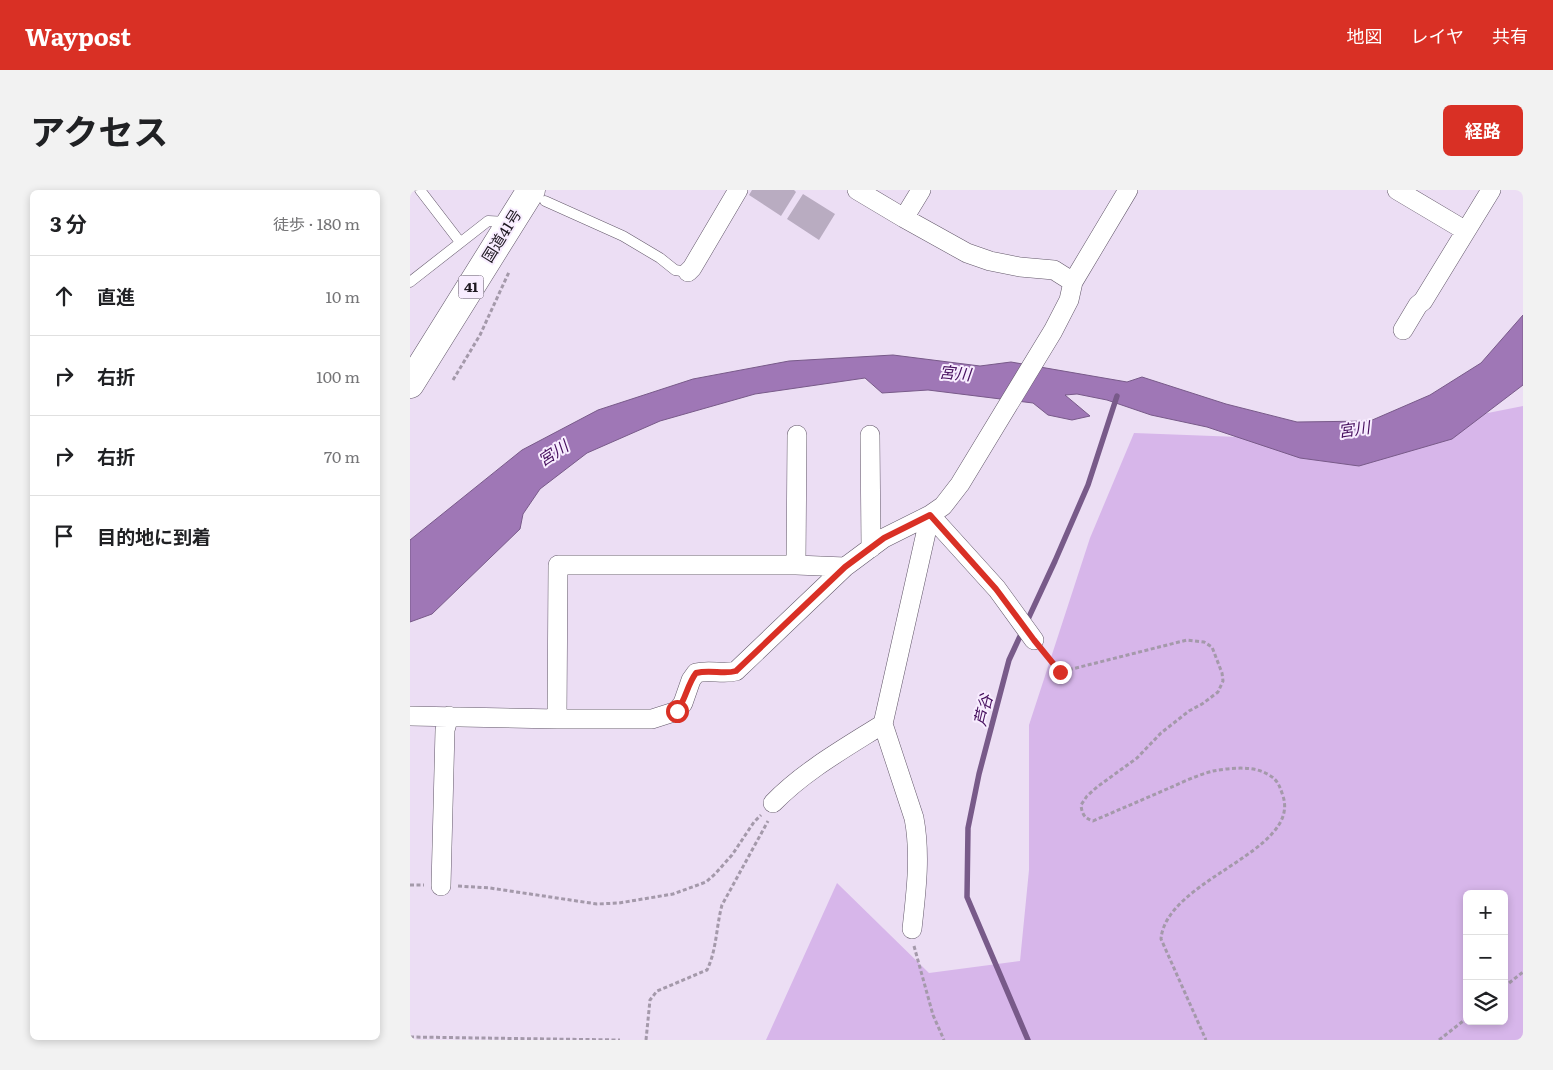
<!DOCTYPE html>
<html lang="ja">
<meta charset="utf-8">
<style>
body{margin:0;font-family:Literata,"Noto Sans JP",serif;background:#f2f2f2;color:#202124}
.controls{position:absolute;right:15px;bottom:15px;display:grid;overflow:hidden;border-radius:8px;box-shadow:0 2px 8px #0003}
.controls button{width:45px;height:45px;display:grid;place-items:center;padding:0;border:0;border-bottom:1px solid #e0e0e0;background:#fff;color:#202124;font:25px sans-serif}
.stop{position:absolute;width:15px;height:15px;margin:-11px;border:4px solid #d93025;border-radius:50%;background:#fff}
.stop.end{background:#d93025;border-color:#fff;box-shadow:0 1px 5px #0008}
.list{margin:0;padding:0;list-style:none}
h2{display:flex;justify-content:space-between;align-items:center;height:65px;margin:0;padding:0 20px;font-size:21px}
h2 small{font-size:16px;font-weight:400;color:#757577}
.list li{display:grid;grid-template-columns:32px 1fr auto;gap:15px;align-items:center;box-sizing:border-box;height:80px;padding:0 20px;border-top:1px solid #e0e0e0}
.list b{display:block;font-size:19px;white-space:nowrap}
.list em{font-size:16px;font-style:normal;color:#757577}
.icon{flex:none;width:28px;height:28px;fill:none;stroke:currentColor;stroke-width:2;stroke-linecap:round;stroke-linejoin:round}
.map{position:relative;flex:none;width:1113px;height:850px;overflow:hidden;border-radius:8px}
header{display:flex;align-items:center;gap:30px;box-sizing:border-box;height:70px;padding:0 25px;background:#d93025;color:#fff}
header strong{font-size:24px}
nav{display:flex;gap:28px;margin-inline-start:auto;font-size:18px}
.intro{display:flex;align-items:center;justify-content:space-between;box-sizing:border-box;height:120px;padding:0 30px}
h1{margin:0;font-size:35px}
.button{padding:12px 22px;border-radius:8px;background:#d93025;color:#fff;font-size:18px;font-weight:700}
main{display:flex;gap:30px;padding:0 30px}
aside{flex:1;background:#fff;border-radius:8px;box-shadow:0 2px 8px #0003}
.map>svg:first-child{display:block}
</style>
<header>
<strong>Waypost</strong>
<nav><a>地図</a><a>レイヤ</a><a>共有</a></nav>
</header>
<div class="intro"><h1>アクセス</h1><a class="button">経路</a></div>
<main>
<aside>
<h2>3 分<small>徒歩 · 180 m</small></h2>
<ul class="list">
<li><svg class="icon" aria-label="ahead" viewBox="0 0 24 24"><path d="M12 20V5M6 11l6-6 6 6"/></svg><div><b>直進</b></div><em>10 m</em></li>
<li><svg class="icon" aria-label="right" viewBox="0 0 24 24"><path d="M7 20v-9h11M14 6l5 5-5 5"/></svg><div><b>右折</b></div><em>100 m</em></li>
<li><svg class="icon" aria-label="right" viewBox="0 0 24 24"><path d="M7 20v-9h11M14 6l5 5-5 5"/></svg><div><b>右折</b></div><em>70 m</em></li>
<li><svg class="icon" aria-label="arrive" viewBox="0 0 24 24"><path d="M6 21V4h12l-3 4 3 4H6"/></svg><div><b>目的地に到着</b></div></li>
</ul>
</aside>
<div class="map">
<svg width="1113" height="850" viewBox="0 0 1113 850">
<rect width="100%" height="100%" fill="#ecdef4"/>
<!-- green -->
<path fill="#d7b6ea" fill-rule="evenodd" d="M1113,216V850H356L427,693L519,783L610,771L619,680V535L680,348L724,243L937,251ZM1057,704H1094V831H1057Z"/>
<!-- water -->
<path fill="#9f77b6" stroke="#785a89" d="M1113,125V195L1042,249L949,276L890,268L797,237L741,225L697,210L667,204L655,205L680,226L662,230L638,225L623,213L518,200L472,203L455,188L345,204L250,231L177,263L130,299L113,324L110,339L22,424L0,432V350L112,260L188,220L283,189L379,171L483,165L570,176L601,172L717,192L732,187L816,214L887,232L960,231L1020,205L1071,173Z"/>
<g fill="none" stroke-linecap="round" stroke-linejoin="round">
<!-- stream -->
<path stroke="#785a89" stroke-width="5.5" d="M618,850L557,707L558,638L569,584L599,470L645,371L678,295L707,206"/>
</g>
<!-- building -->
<path fill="#b9acc1" d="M342,0H384L386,2L371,26L339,5Z
M393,4L425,24L409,50L377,29Z"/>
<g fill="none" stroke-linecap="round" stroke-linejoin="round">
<!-- service casing -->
<g stroke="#625769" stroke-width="11">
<path id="service" d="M10,0L50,52
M135,11L213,46L250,68L265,80L278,82
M0,92L78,31L98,32"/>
</g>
<!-- minor casing -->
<g stroke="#625769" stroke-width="20">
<path id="minor" d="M447,0L494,28L557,63L580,71L610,77L644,80L663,92
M987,0L1056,41
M494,28L511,0
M278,82L282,78L328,0
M993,140L1008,115L1013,111L1081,0
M460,245L461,358
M520,325L587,399L624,450
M386,375L387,245
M0,526L147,529H242L267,521L273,513L281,490L286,483C301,479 312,485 326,481L435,377L474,348L520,325L533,316L550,294L643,141L659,110L663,92L718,0
M147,529L148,375H386L435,377
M363,613C394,581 435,558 473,534
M31,696L35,540L39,526
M502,739C506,703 511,665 504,628L473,534L520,325"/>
</g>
<!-- trunk casing -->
<g stroke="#625769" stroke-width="29">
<path id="trunk" d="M0,194L121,0"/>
</g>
<!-- path -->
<path stroke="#a499aa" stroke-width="3" stroke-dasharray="4 2.5" stroke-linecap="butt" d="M43,190L70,145L99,82
M635,464L650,482L777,450L794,452L802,457L812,483L813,491L808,502L792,514L779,521L751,543L727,568L687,597L677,606L671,615C672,624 674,628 683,631C708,620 732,610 757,599C771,593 787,585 803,581C820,578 844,575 859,585C868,590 870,597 873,606C891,662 756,689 751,749L796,850
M0,695H14
M48,696L80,698L187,714L209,713L263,704L296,692L305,684L322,665L344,632L351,625
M504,756L523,825L534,850
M1094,797L1113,782
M0,847L210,850
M236,850L240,810L247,801L297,780C307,759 306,737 312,715L358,631
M1029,850L1057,828"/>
<!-- service -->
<use href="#service" stroke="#fff" stroke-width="10"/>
<!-- minor -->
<use href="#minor" stroke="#fff" stroke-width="19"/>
<!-- trunk -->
<use href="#trunk" stroke="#fff" stroke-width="28"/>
</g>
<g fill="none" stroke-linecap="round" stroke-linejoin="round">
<!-- route -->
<path stroke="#d93025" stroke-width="6" d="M267,521C276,509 277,495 286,483C301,479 313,485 326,481L435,377L474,348L520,325L586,399L624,450L650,482"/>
</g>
<g text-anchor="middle" stroke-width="4" stroke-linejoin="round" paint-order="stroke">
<!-- shield labels -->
<rect fill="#f8edff" stroke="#5f5863" stroke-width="1" x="48.5" y="85.5" width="25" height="23" rx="4"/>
<g font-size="14" font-weight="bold" fill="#1d1820">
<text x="61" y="102">41</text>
</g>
<!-- street labels -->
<g font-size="15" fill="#1d1820" stroke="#f8edff">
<text transform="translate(92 46) rotate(-58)" y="5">国道41号</text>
</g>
<!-- water labels -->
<g font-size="16" font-style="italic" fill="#460f5e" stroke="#f8edff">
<text transform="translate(545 183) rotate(5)" y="6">宮川</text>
<text transform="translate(944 239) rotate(-8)" y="6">宮川</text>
<text transform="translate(143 263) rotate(-33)" y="6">宮川</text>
<text transform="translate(573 520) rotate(-76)" y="6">芦谷</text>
</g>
</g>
</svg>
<div class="controls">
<button>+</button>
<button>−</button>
<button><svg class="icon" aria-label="layers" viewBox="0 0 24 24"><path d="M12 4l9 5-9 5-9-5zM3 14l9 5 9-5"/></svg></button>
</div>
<div class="stop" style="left:267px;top:521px"></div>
<div class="stop end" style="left:650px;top:482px"></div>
</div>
</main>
